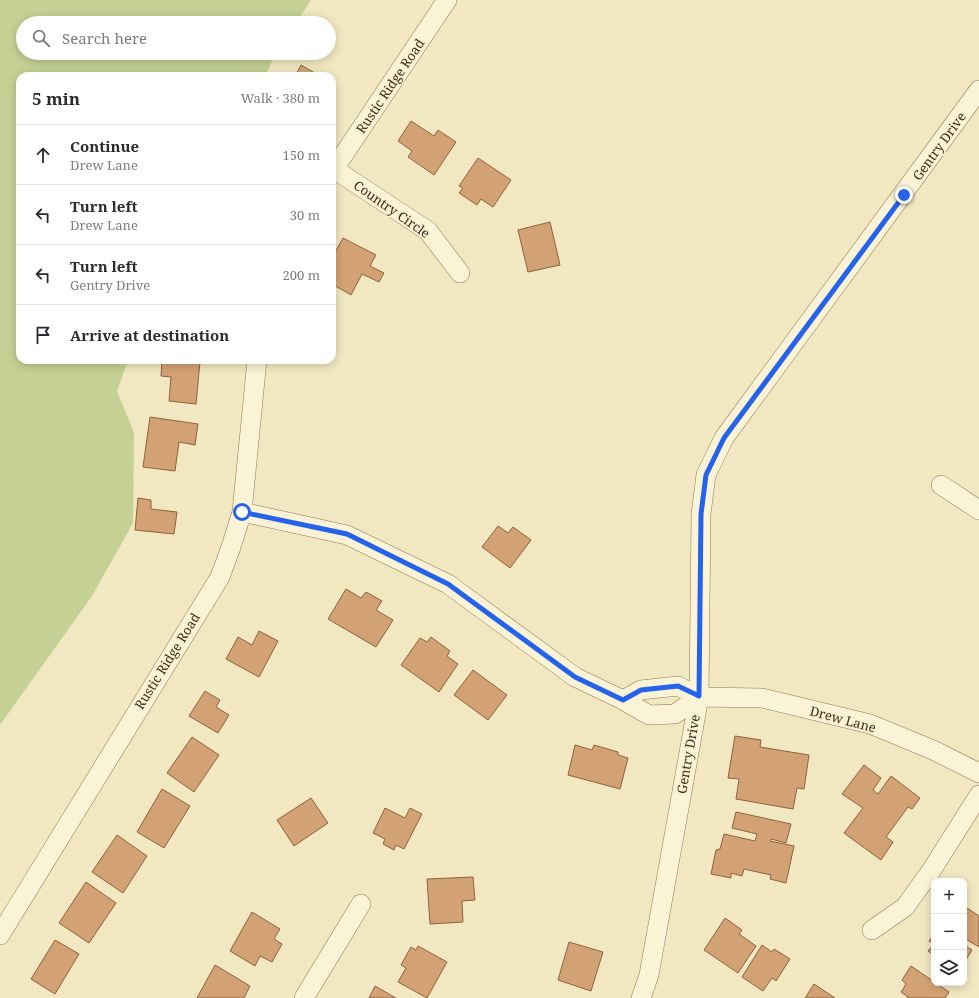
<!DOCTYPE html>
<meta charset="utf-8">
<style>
body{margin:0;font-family:"Noto Serif",serif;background:#f2f2f3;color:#2b2b33}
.controls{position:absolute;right:12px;bottom:12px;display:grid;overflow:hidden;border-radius:8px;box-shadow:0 2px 10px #0003}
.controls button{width:36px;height:36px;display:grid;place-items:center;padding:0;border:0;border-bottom:1px solid #e1e1e2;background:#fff;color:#2b2b33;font:20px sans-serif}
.stop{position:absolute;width:12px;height:12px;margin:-9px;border:3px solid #2563eb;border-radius:50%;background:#fff}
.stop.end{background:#2563eb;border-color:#fff;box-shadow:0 1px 4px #0008}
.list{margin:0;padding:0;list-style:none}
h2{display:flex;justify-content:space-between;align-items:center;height:52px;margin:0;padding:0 16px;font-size:17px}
h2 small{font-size:13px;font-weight:400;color:#7c7c81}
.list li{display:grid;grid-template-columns:26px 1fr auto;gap:12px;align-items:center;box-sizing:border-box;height:60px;padding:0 16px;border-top:1px solid #e1e1e2}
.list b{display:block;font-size:15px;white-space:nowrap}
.list p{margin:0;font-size:13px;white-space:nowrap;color:#7c7c81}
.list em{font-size:13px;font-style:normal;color:#7c7c81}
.icon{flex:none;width:22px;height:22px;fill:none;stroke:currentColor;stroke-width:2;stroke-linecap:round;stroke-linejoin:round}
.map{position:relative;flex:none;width:979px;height:998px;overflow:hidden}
.search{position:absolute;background:#fff;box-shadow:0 2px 10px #0003;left:16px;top:16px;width:320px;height:44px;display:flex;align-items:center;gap:10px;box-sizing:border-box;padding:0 14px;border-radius:22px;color:#7c7c81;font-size:15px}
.panel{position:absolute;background:#fff;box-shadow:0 2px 10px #0003;left:16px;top:72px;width:320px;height:292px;border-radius:12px}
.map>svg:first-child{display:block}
</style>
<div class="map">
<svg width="979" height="998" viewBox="0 0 979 998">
<rect width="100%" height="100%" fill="#f1e7c1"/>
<!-- green -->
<path fill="#c5d194" d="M0,0H311L296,23H23V53H276L265,76H20V360H128L117,391L134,433L133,523L92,596L0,725Z"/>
<!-- building -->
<path fill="#d3a274" stroke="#8e623b" d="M301,65L320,76H295Z
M411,121L434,136L438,130L456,142L434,175L408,157L412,151L398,141Z
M478,158L511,180L493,207L481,199L477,205L459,193L463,188L459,186Z
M550,222L560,265L528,272L518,230Z
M343,238L376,255L370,266L384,273L379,282L362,274L351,295L332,284V258Z
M162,360L200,362L196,404L169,401L171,377L161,376Z
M150,417L198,424L195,445L179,442L175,471L143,467Z
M138,498L151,500V509L177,512L174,534L135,530Z
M498,526L508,533L513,527L531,540L510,568L482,547Z
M346,589L361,598L366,592L382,601L376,610L393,620L376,647L328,619Z
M259,631L278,641L259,677L226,659L238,637L252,645Z
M431,637L450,651L447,656L458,664L439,692L401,665L420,638L427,642Z
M473,670L507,695L488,720L454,695Z
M205,691L220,700L216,707L229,715L218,733L189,716Z
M735,736L761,740L760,747L809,755L804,789L797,788L793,809L736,799L739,779L728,778Z
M192,737L219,755L194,792L167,773Z
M575,745L592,750L594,745L618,752V755L628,758L620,789L568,775Z
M864,765L881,778L873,790L878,794L891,776L920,798L912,809L908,807L886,837L893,842L881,860L844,833L863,808L842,794Z
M162,789L190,806L164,848L137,832Z
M311,798L328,823L294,846L277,820Z
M385,808L405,818L410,808L422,814L404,849L396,845L394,850L383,844L385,839L373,833Z
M736,812L791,824L786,843L771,839L770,841L794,846L786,883L770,879L771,875L744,869L742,876L731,873V878L711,874L716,850L720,849L724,834L755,841L757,834L732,828Z
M117,835L147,856L123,893L92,872Z
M473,877L475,900L462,901L463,922L430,924L427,879Z
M86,882L116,903L89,943L59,923Z
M964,906L979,916V947L964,938Z
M252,912L280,929L274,939L282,944L272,962L260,956L255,966L230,951Z
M725,918L742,930L739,934L756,946L738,973L704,950Z
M934,934V955L928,951L934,944L929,941Z
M55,940L79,954L55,994L31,979Z
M569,942L603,952L591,991L558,980Z
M762,945L772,952L774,949L790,959L776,981L772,978L763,991L742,977Z
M964,945L972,950L964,963Z
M418,946L447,962L427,998L398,982L406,968L401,965L411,947L416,950Z
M215,965L250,986L244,998H197Z
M911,966L949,992L945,998H907L908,997L901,992L906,984L902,980Z
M814,984L835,998H805Z
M375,986L396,998H369Z"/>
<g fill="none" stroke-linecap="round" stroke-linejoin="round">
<!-- minor casing -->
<g stroke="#8d7757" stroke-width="20">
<path id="minor" d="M334,169L428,231L460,273
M332,172L447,0
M941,485L979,510
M242,512L347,535L448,584L575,677L623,700
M699,697L675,714L649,715L623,700L641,690L678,686L699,697L762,698L870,724L933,750L979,773
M872,930L905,907L931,871L979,795
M0,935L220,577L231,547L242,512L257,360
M304,998L361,904
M641,998L649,975L699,697L701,514L706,475L724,438L979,90"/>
</g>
<!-- minor -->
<use href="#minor" stroke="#fbf3d5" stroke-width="19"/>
</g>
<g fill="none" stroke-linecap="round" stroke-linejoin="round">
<!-- route -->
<path stroke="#2563eb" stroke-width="5" d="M242,512L347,534L448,584L575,677L623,700L641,690L678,686L699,696L701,514L706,475L724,438L904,195"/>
</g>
<g text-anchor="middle" stroke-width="3" stroke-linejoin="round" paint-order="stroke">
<!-- street labels -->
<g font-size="13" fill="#3b2e1c" stroke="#f8f0d1">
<text transform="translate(390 86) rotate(-56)" y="5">Rustic Ridge Road</text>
<text transform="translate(939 146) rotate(-54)" y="5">Gentry Drive</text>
<text transform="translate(392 209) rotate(35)" y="5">Country Circle</text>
<text transform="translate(167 661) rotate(-58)" y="5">Rustic Ridge Road</text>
<text transform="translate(843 719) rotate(15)" y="5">Drew Lane</text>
<text transform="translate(688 754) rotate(-80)" y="5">Gentry Drive</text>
</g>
</g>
</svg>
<div class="controls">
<button>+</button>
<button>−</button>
<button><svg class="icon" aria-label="layers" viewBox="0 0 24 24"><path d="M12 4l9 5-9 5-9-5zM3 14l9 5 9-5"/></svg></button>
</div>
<div class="stop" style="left:242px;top:512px"></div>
<div class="stop end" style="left:904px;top:195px"></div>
<div class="search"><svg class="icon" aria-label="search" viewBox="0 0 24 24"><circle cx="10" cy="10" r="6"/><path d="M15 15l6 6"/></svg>Search here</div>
<section class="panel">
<h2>5 min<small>Walk · 380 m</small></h2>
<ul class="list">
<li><svg class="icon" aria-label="ahead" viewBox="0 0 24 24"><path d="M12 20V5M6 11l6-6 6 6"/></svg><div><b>Continue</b><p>Drew Lane</p></div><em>150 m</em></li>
<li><svg class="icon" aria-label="left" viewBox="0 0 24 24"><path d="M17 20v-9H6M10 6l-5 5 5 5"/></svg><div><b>Turn left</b><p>Drew Lane</p></div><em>30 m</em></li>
<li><svg class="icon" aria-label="left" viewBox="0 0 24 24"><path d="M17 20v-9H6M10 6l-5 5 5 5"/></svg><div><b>Turn left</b><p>Gentry Drive</p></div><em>200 m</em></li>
<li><svg class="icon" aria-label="arrive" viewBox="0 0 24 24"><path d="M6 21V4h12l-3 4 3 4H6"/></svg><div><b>Arrive at destination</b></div></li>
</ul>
</section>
</div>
